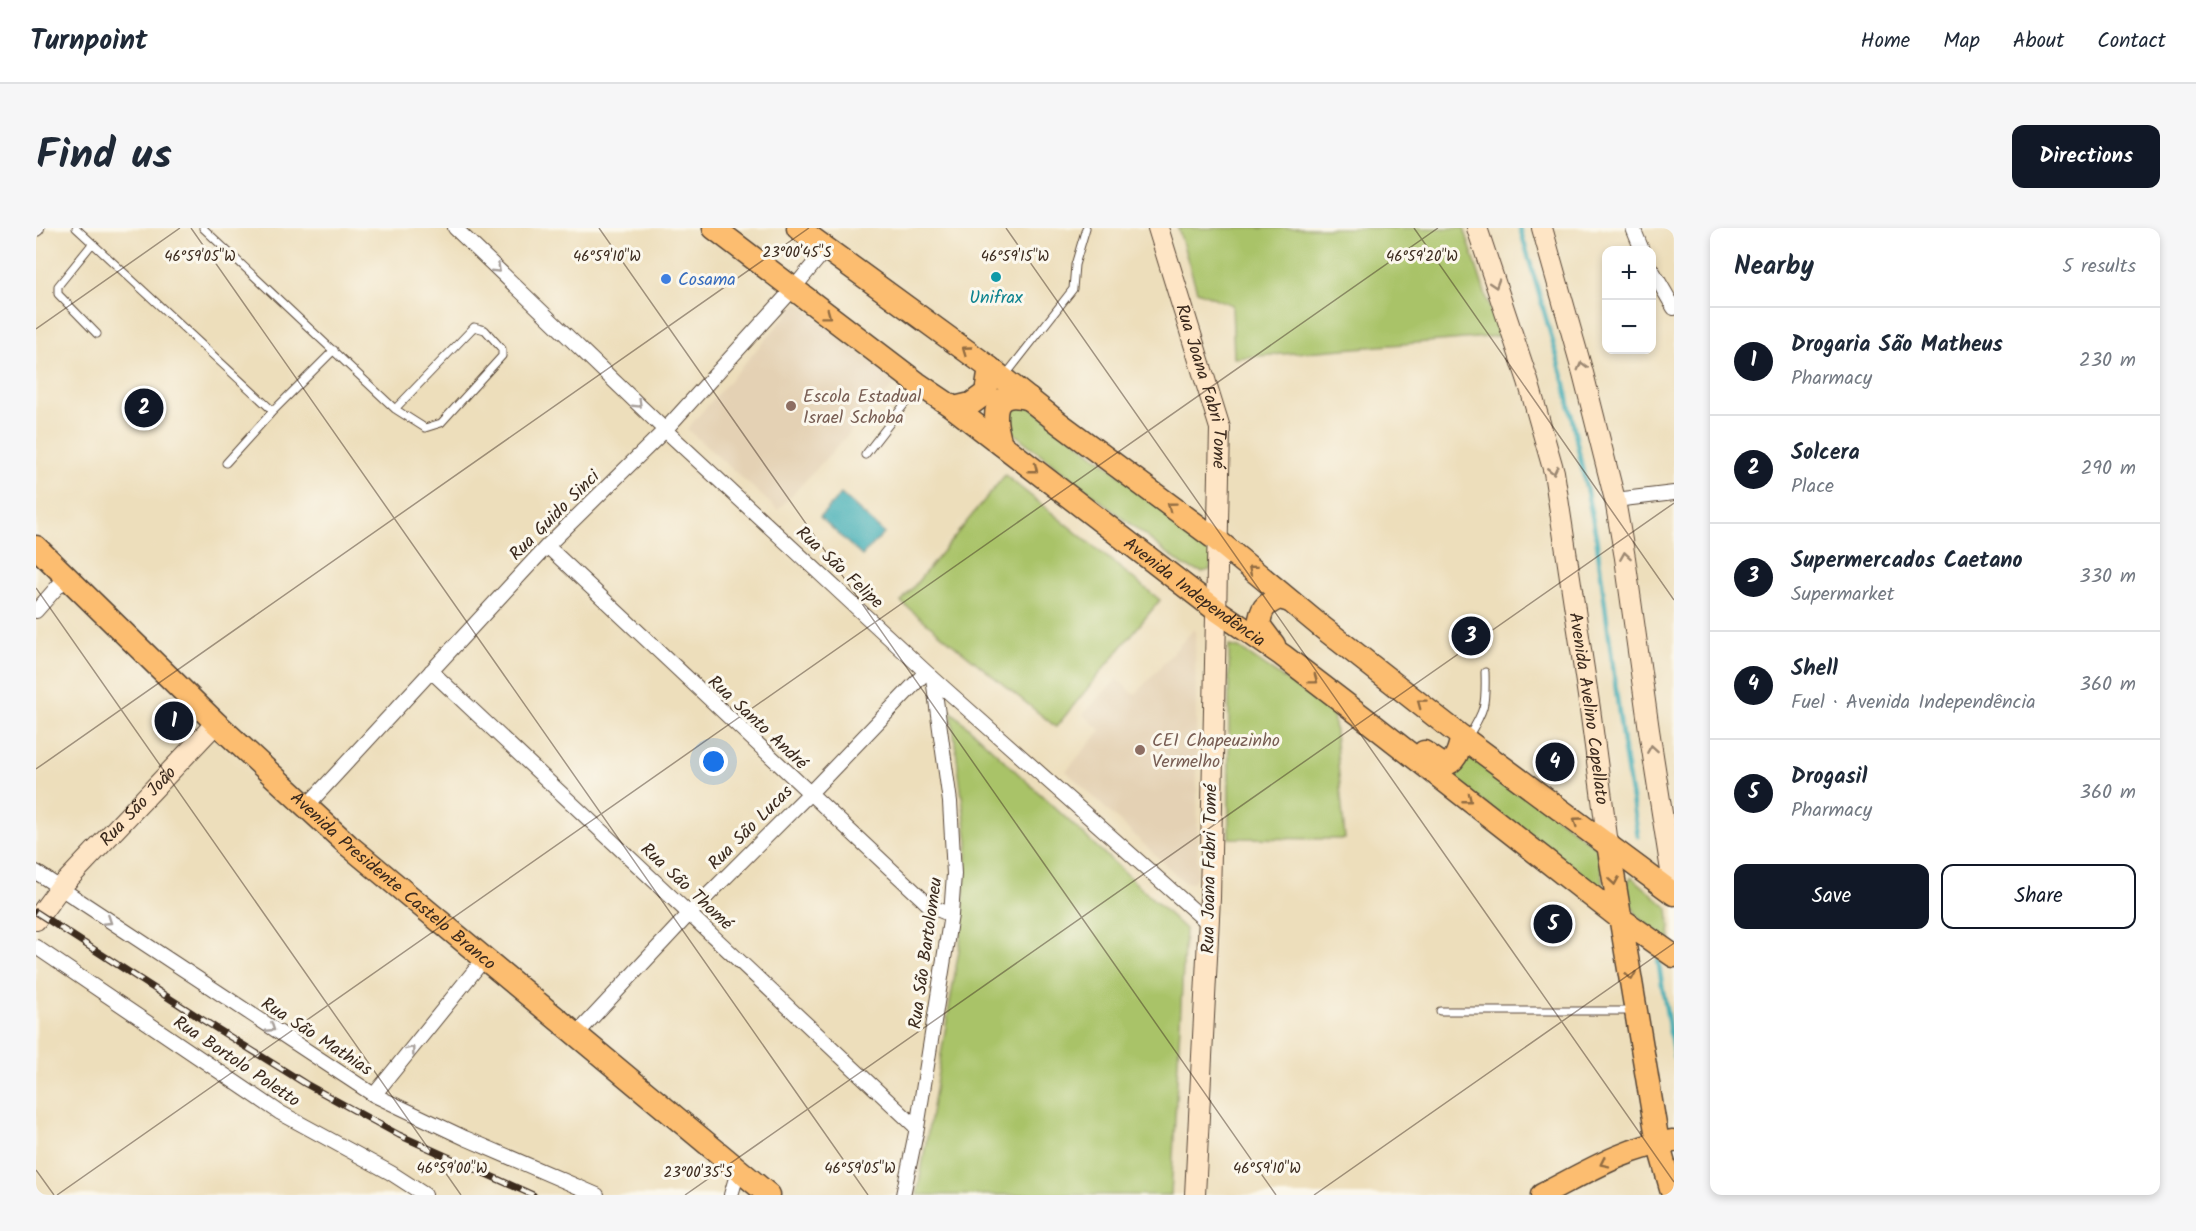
<!DOCTYPE html>
<meta charset="utf-8">
<style>
body{margin:0;font-family:Kalam,sans-serif;background:#f6f6f7;color:#1f2937}
.controls{position:absolute;right:18px;top:18px;display:grid;overflow:hidden;border-radius:12px;box-shadow:0 3px 9px #0003}
.controls button{width:54px;height:54px;display:grid;place-items:center;padding:0;border:0;border-bottom:2px solid #e0e1e3;background:#fff;color:#1f2937;font:30px sans-serif}
.you{position:absolute;left:678px;top:534px;width:21px;height:21px;margin:-15px;border:4px solid #fff;border-radius:50%;background:#1a73e8;box-shadow:0 0 0 9px #1a73e833}
.badge{display:grid;place-items:center;width:39px;height:39px;border-radius:50%;background:#111827;color:#fff;font-size:20px;font-weight:700}
.pin{position:absolute;translate:-50% -50%;border:3px solid #fff;box-shadow:0 2px 6px #0006}
.list{margin:0;padding:0;list-style:none}
h2{display:flex;justify-content:space-between;align-items:center;height:78px;margin:0;padding:0 24px;font-size:26px}
h2 small{font-size:20px;font-weight:400;color:#747a83}
.list li{display:grid;grid-template-columns:39px 1fr auto;gap:18px;align-items:center;box-sizing:border-box;height:108px;padding:0 24px;border-top:2px solid #e0e1e3}
.list b{display:block;font-size:22px;white-space:nowrap}
.list p{margin:0;font-size:20px;white-space:nowrap;color:#747a83}
.list em{font-size:20px;font-style:normal;color:#747a83}
.actions{display:flex;gap:12px;padding:18px 24px}
.actions a{flex:1;padding:14px 0;border:2px solid #111827;border-radius:12px;text-align:center;font-size:21px;color:#111827}
.actions .main{background:#111827;color:#fff}
.map{position:relative;flex:none;width:1638px;height:967px;overflow:hidden;border-radius:12px}
header{display:flex;align-items:center;gap:36px;box-sizing:border-box;height:84px;padding:0 30px;background:#fff;border-bottom:2px solid #e0e1e3}
header strong{font-size:28px}
nav{display:flex;gap:33px;margin-inline-start:auto;font-size:21px}
.intro{display:flex;align-items:center;justify-content:space-between;box-sizing:border-box;height:144px;padding:0 36px}
h1{margin:0;font-size:42px}
.button{padding:15px 27px;border-radius:12px;background:#111827;color:#fff;font-size:21px;font-weight:700}
main{display:flex;gap:36px;padding:0 36px}
aside{flex:1;background:#fff;border-radius:12px;box-shadow:0 3px 9px #0003}
.map>svg:first-child{display:block}
</style>
<header>
<strong>Turnpoint</strong>
<nav><a>Home</a><a>Map</a><a>About</a><a>Contact</a></nav>
</header>
<div class="intro"><h1>Find us</h1><a class="button">Directions</a></div>
<main>
<div class="map">
<svg width="1638" height="967" viewBox="0 0 1638 967">
<rect width="100%" height="100%" fill="#fbf7ec"/>
<filter id="ink" filterUnits="userSpaceOnUse"><feTurbulence type="fractalNoise" baseFrequency=".0167" numOctaves="2"/><feDisplacementMap in="SourceGraphic" scale="12" xChannelSelector="R" yChannelSelector="G"/><feConvolveMatrix kernelMatrix="1 2 1 2 8 2 1 2 1" color-interpolation-filters="sRGB"/></filter>
<filter id="wash" filterUnits="userSpaceOnUse"><feTurbulence type="fractalNoise" baseFrequency=".008" numOctaves="4" result="noise"/><feDisplacementMap in="SourceGraphic" scale="24" xChannelSelector="R" yChannelSelector="G"/><feGaussianBlur stdDeviation="1.35" result="paint"/><feColorMatrix in="noise" values="0 0 0 0 0 0 0 0 0 0 0 0 0 0 0 0 0 1.4 0 .05"/><feComposite in="paint" operator="in"/></filter>
<g filter="url(#wash)">
<rect width="100%" height="100%" fill="#eddebb"/>
<!-- built -->
<path fill="#e4d1b4" d="M762,74L861,154L742,282L651,201Z
M1159,400L1162,646L1157,655L1148,654L1030,543L1065,502L1047,487L1060,472L1081,451L1099,467Z"/>
<!-- green -->
<path fill="#a9c368" stroke="#727643" stroke-width="1.5" d="M1142,0H1428L1463,108L1198,130L1196,77L1161,63Z
M989,173L1177,319L1174,342L1166,344L1148,338L966,196L973,176Z
M969,247L1124,372L1020,499L865,374Z
M1193,418L1203,420L1297,484L1309,611L1193,610Z
M915,483L1149,701L1135,967H881L924,716L932,615Z
M1431,520L1563,622L1568,659H1561L1408,545Z
M1596,649L1632,680L1635,713C1609,695 1591,689 1592,653Z"/>
<!-- water -->
<path fill="#39aab3" stroke="#3a6a68" stroke-width="1.5" d="M805,266L848,305L826,328L784,289Z"/>
<g fill="none" stroke-linecap="round" stroke-linejoin="round">
<!-- stream -->
<path stroke="#39aab3" stroke-width="4.5" d="M1484,0L1529,156L1560,308L1587,516L1602,608
M1622,732L1638,829"/>
</g>
</g>
<g filter="url(#ink)">
<g fill="none" stroke-linecap="round" stroke-linejoin="round">
<!-- lane casing -->
<g stroke="#564536" stroke-width="9">
<path id="lane" d="M40,0L237,183
M167,0L359,181L389,200L405,195L466,128V121L449,102L438,99L359,181
M56,16L22,58V66L61,106
M969,148L1037,61L1039,37L1050,0
M829,227L882,159
M190,235L237,183L298,122
M1432,509C1449,482 1450,477 1449,444
M1404,783H1596"/>
</g>
<!-- street casing -->
<g stroke="#564536" stroke-width="16">
<path id="street" d="M419,0L629,202L890,444L1172,695
M1597,0L1606,22
M0,1L1,0
M1616,42L1638,80
M1579,272L1638,265
M511,318L894,678L915,687
M0,383L31,348
M395,443L881,900
M272,579L278,570L511,318L629,202L757,61L790,21
M0,644L338,867L429,910L561,967
M0,719L243,884L355,945L389,967
M540,807L654,685L773,566L890,444
M338,867L448,731
M695,967L702,943
M867,967L881,900L915,687L918,646L914,574L897,450"/>
</g>
<!-- secondary casing -->
<g stroke="#564536" stroke-width="22">
<g id="secondary">
<path id="s1" d="M1122,0L1184,200L1174,670L1159,967"/>
<path id="s2" d="M1441,0L1492,153L1518,244L1554,481L1572,616"/>
<path d="M1506,0L1547,145L1579,272L1589,330L1613,502L1638,662"/>
<path id="s3" d="M0,692L23,661L180,495"/>
</g>
</g>
<!-- primary casing -->
<g stroke="#564536" stroke-width="25">
<g id="primary">
<path id="s4" d="M678,0L881,155L918,180L1179,381L1246,427L1332,493L1585,691L1638,728"/>
<path d="M762,0L954,140L1023,195L1182,313L1282,396L1426,509L1638,666"/>
<path d="M918,180L935,176L950,165L954,140"/>
<path d="M965,216C957,189 954,159 993,171"/>
<path id="s5" d="M0,319L180,495L312,617L733,967"/>
<path d="M1238,417L1223,397C1225,381 1228,377 1243,370L1254,373"/>
<path d="M1388,524L1407,537C1421,535 1423,520 1426,509"/>
<path d="M1572,616L1622,915L1637,967"/>
<path d="M1506,967C1547,946 1590,919 1637,913"/>
</g>
</g>
<!-- lane -->
<use href="#lane" stroke="#fff" stroke-width="7"/>
<!-- street -->
<use href="#street" stroke="#fff" stroke-width="14"/>
<!-- secondary -->
<use href="#secondary" stroke="#fee5c5" stroke-width="20"/>
<!-- primary -->
<use href="#primary" stroke="#fcbd6f" stroke-width="22"/>
<!-- rail casing -->
<g stroke="#3b2a1e" stroke-width="7">
<path id="rail" d="M0,684L167,792L270,856L363,907L497,967"/>
</g>
<!-- rail -->
<use href="#rail" stroke="#fbf7ec" stroke-width="4.5" stroke-dasharray="14" stroke-linecap="butt"/>
</g>
<!-- one-way arrows -->
<defs><path id="oneway-chevron" d="M-2-3.5L2.5 0L-2 3.5" fill="none" stroke-width="1.6" stroke-linecap="round" stroke-linejoin="round" transform="scale(1.5)"/></defs>
<g stroke="#a79f9a">
<use href="#oneway-chevron" transform="translate(461 41) rotate(44)"/>
<use href="#oneway-chevron" transform="translate(602 176) rotate(44)"/>
<use href="#oneway-chevron" transform="translate(72 693) rotate(33)"/>
<use href="#oneway-chevron" transform="translate(235 800) rotate(33)"/>
<use href="#oneway-chevron" transform="translate(375 822) rotate(-52)"/>
</g>
<g stroke="#9c8872">
<use href="#oneway-chevron" transform="translate(1459 56) rotate(72)"/>
<use href="#oneway-chevron" transform="translate(1546 138) rotate(-105)"/>
<use href="#oneway-chevron" transform="translate(1517 242) rotate(77)"/>
<use href="#oneway-chevron" transform="translate(1589 328) rotate(-99)"/>
<use href="#oneway-chevron" transform="translate(1616 521) rotate(-99)"/>
</g>
<g stroke="#926c42">
<use href="#oneway-chevron" transform="translate(791 87) rotate(37)"/>
<use href="#oneway-chevron" transform="translate(930 122) rotate(-144)"/>
<use href="#oneway-chevron" transform="translate(998 241) rotate(38)"/>
<use href="#oneway-chevron" transform="translate(1135 278) rotate(-143)"/>
<use href="#oneway-chevron" transform="translate(1216 341) rotate(-140)"/>
<use href="#oneway-chevron" transform="translate(1278 452) rotate(37)"/>
<use href="#oneway-chevron" transform="translate(1385 475) rotate(-143)"/>
<use href="#oneway-chevron" transform="translate(1432 571) rotate(38)"/>
<use href="#oneway-chevron" transform="translate(1541 593) rotate(-144)"/>
<use href="#oneway-chevron" transform="translate(1578 653) rotate(81)"/>
<use href="#oneway-chevron" transform="translate(1595 748) rotate(80)"/>
<use href="#oneway-chevron" transform="translate(1568 935) rotate(154)"/>
</g>
</g>
<!-- ticks -->
<path fill="none" stroke="#3b2a1e" stroke-width="1.5" stroke-opacity="0.45" d="M155,0L832,967M563,0L1240,967M970,0L1638,954M1378,0L1638,372M0,101L144,0M0,360L425,967M0,541L773,0M0,942L18,967M21,967L1402,0M649,967L1638,275M1278,967L1638,715"/>
<!-- markers -->
<circle fill="#0f9aa8" stroke="#fbf7ec" stroke-width="2" cx="960" cy="49" r="6"/>
<circle fill="#3f7fe0" stroke="#fbf7ec" stroke-width="2" cx="630" cy="51" r="6"/>
<g fill="#8d6e63" stroke="#fbf7ec" stroke-width="2">
<circle cx="755" cy="178" r="6"/>
<circle cx="1104" cy="522" r="6"/>
</g>
<g text-anchor="middle" stroke-width="6" stroke-linejoin="round" paint-order="stroke">
<!-- shop labels -->
<g font-size="18" fill="#366cbe" stroke="#fbf7ec" text-anchor="start">
<text x="642" y="57">Cosama</text>
</g>
<!-- culture labels -->
<g font-size="18" fill="#0d838f" stroke="#fbf7ec">
<text x="960" y="75">Unifrax</text>
</g>
<!-- street labels -->
<g font-size="18" fill="#3b2a1e" stroke="#fbf7ec">
<text dy="6" stroke="none"><textPath href="#s1" startOffset="165">Rua Joana Fabri Tomé</textPath></text>
<text transform="translate(518 287) rotate(-45)" y="6">Rua Guido Sinci</text>
<text transform="translate(804 339) rotate(43)" y="6">Rua São Felipe</text>
<text dy="6" stroke="none"><textPath href="#s4" startOffset="603">Avenida Independência</textPath></text>
<text dy="6" stroke="none"><textPath href="#s2" startOffset="495">Avenida Avelino Capellato</textPath></text>
<text transform="translate(722 494) rotate(43)" y="6">Rua Santo André</text>
<text dy="6" stroke="none"><textPath href="#s3" startOffset="153">Rua São João</textPath></text>
<text transform="translate(714 599) rotate(-45)" y="6">Rua São Lucas</text>
<text transform="translate(1173 641) rotate(-89)" y="6">Rua Joana Fabri Tomé</text>
<text dy="6" stroke="none"><textPath href="#s5" startOffset="489">Avenida Presidente Castelo Branco</textPath></text>
<text transform="translate(651 658) rotate(43)" y="6">Rua São Thomé</text>
<text transform="translate(889 725) rotate(-82)" y="6">Rua São Bartolomeu</text>
<text transform="translate(281 808) rotate(33)" y="6">Rua São Mathias</text>
<text transform="translate(201 833) rotate(34)" y="6">Rua Bortolo Poletto</text>
</g>
<!-- education labels -->
<g font-size="18" fill="#785e54" stroke="#fbf7ec" text-anchor="start">
<text x="767" y="174">Escola Estadual<tspan x="767" dy="21">Israel Schoba</tspan></text>
<text x="1116" y="518">CEI Chapeuzinho<tspan x="1116" dy="21">Vermelho</tspan></text>
</g>
</g>
<g font-size="15" text-anchor="middle" fill="#3b2a1e" stroke="#fbf7ec" stroke-width="6" stroke-linejoin="round" paint-order="stroke">
<text x="761" y="29">23°00'45"S</text>
<text x="164" y="33">46°59'05"W</text>
<text x="571" y="33">46°59'10"W</text>
<text x="1386" y="33">46°59'20"W</text>
<text x="979" y="33">46°59'15"W</text>
<text x="416" y="945">46°59'00"W</text>
<text x="824" y="945">46°59'05"W</text>
<text x="1231" y="945">46°59'10"W</text>
<text x="662" y="949">23°00'35"S</text>
</g>
</svg>
<div class="controls">
<button>+</button>
<button>−</button>
</div>
<div class="you"></div>
<div class="pin badge" style="left:138px;top:493px">1</div>
<div class="pin badge" style="left:108px;top:180px">2</div>
<div class="pin badge" style="left:1435px;top:408px">3</div>
<div class="pin badge" style="left:1519px;top:534px">4</div>
<div class="pin badge" style="left:1517px;top:696px">5</div>
</div>
<aside>
<h2>Nearby<small>5 results</small></h2>
<ul class="list">
<li><span class="badge">1</span><div><b>Drogaria São Matheus</b><p>Pharmacy</p></div><em>230 m</em></li>
<li><span class="badge">2</span><div><b>Solcera</b><p>Place</p></div><em>290 m</em></li>
<li><span class="badge">3</span><div><b>Supermercados Caetano</b><p>Supermarket</p></div><em>330 m</em></li>
<li><span class="badge">4</span><div><b>Shell</b><p>Fuel · Avenida Independência</p></div><em>360 m</em></li>
<li><span class="badge">5</span><div><b>Drogasil</b><p>Pharmacy</p></div><em>360 m</em></li>
</ul>
<div class="actions"><a class="main">Save</a><a>Share</a></div>
</aside>
</main>
